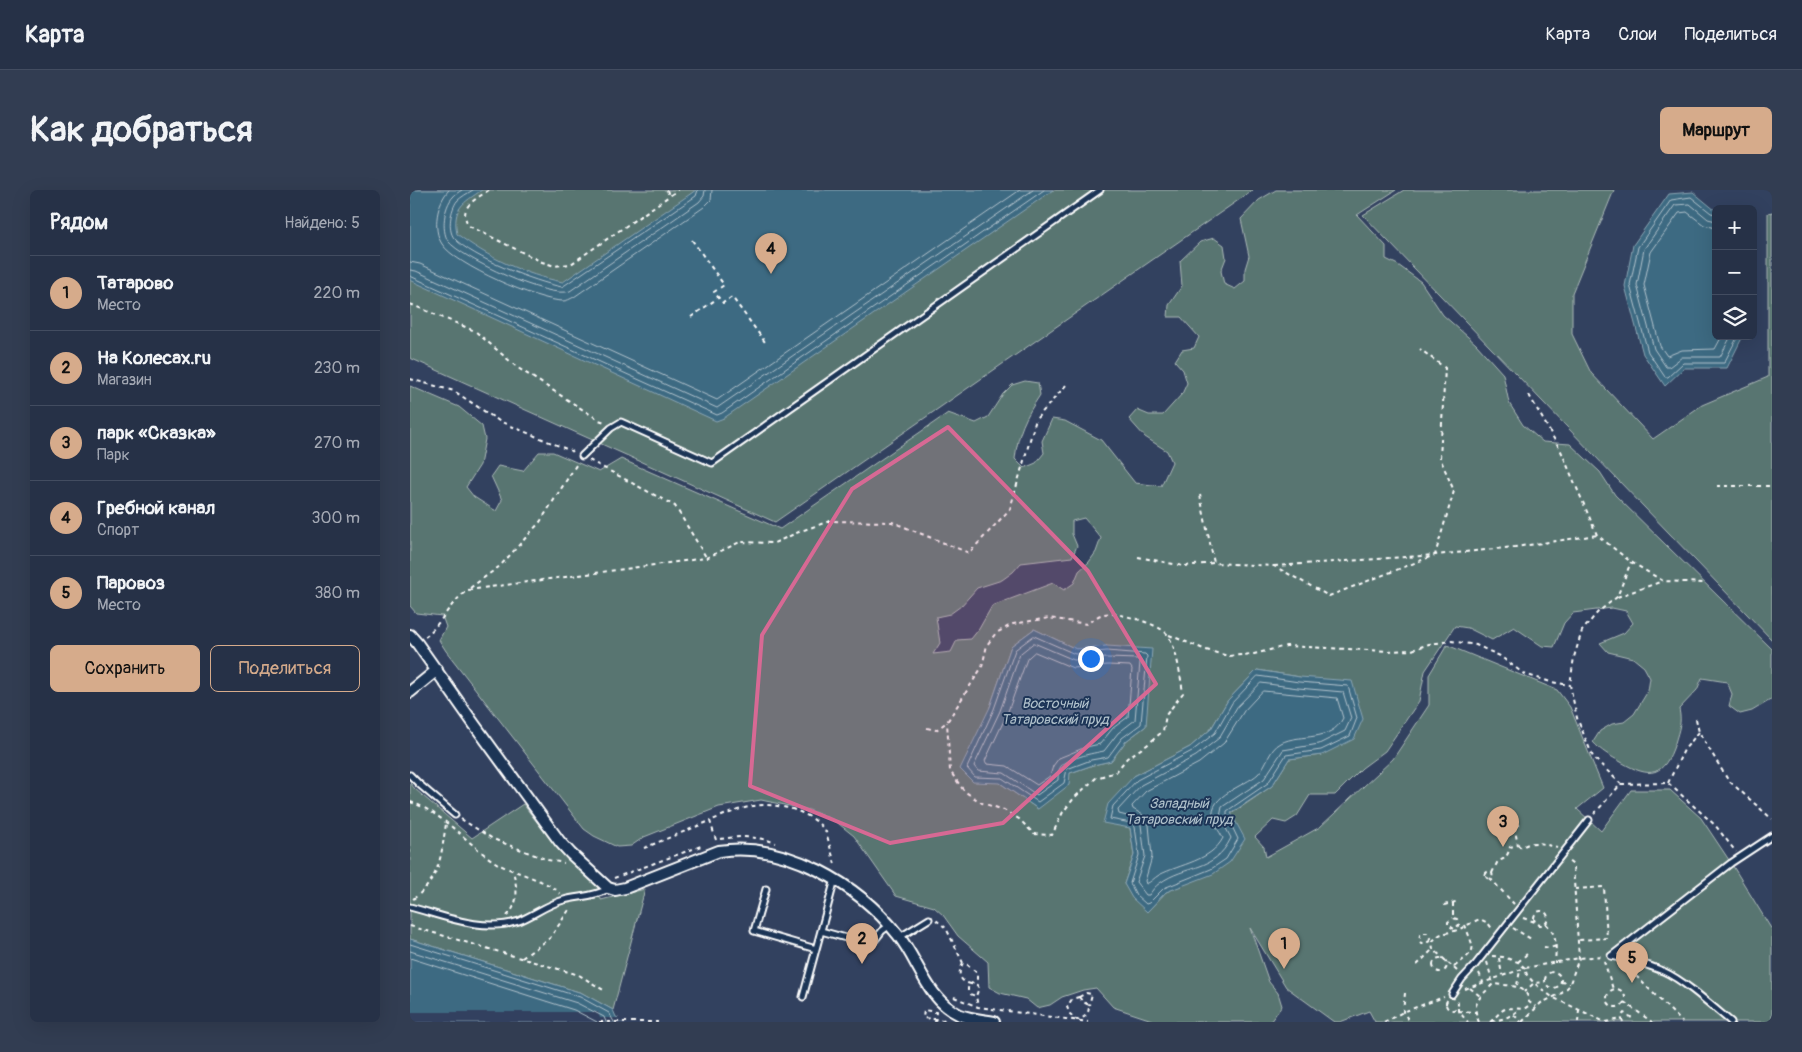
<!DOCTYPE html>
<html lang="ru">
<meta charset="utf-8">
<style>
body{margin:0;font-family:Pangolin,sans-serif;background:#323d52;color:#f1f3f6}
.controls{position:absolute;right:15px;top:15px;display:grid;overflow:hidden;border-radius:8px;box-shadow:0 5px 20px #0002}
.controls button{width:45px;height:45px;display:grid;place-items:center;padding:0;border:0;border-bottom:1px solid #424c60;background:#263147;color:#f1f3f6;font:25px sans-serif}
.you{position:absolute;left:680px;top:468px;width:18px;height:18px;margin:-12px;border:4px solid #fff;border-radius:50%;background:#1a73e8;box-shadow:0 0 0 8px #1a73e833}
.badge{display:grid;place-items:center;width:32px;height:32px;border-radius:50%;background:#d6ab8b;color:#111;font-size:16px;font-weight:700}
.pin{position:absolute;translate:-50% -41px;filter:drop-shadow(0 1px 2px #0008)}
.pin::after{content:'';position:absolute;top:26px;width:18px;height:15px;background:inherit;clip-path:polygon(0 0,100% 0,50% 100%)}
.list{margin:0;padding:0;list-style:none}
h2{display:flex;justify-content:space-between;align-items:center;height:65px;margin:0;padding:0 20px;font-size:21px}
h2 small{font-size:16px;font-weight:400;color:#a4a9b4}
.list li{display:grid;grid-template-columns:32px 1fr auto;gap:15px;align-items:center;box-sizing:border-box;height:75px;padding:0 20px;border-top:1px solid #424c60}
.list b{display:block;font-size:19px;white-space:nowrap}
.list p{margin:0;font-size:16px;white-space:nowrap;color:#a4a9b4}
.list em{font-size:16px;font-style:normal;color:#a4a9b4}
.actions{display:flex;gap:10px;padding:15px 20px}
.actions a{flex:1;padding:11px 0;border:1px solid #d6ab8b;border-radius:8px;text-align:center;font-size:18px;color:#d6ab8b}
.actions .main{background:#d6ab8b;color:#111}
.icon{flex:none;width:28px;height:28px;fill:none;stroke:currentColor;stroke-width:2;stroke-linecap:round;stroke-linejoin:round}
.map{position:relative;flex:none;width:1362px;height:832px;overflow:hidden;border-radius:8px}
header{display:flex;align-items:center;gap:30px;box-sizing:border-box;height:70px;padding:0 25px;background:#263147;border-bottom:1px solid #424c60}
header strong{font-size:24px}
nav{display:flex;gap:28px;margin-inline-start:auto;font-size:18px}
.intro{display:flex;align-items:center;justify-content:space-between;box-sizing:border-box;height:120px;padding:0 30px}
h1{margin:0;font-size:35px}
.button{padding:12px 22px;border-radius:8px;background:#d6ab8b;color:#111;font-size:18px;font-weight:700}
main{display:flex;gap:30px;padding:0 30px}
aside{flex:1;background:#263147;border-radius:8px;box-shadow:0 5px 20px #0002}
.map>svg:first-child{display:block}
</style>
<header>
<strong>Карта</strong>
<nav><a>Карта</a><a>Слои</a><a>Поделиться</a></nav>
</header>
<div class="intro"><h1>Как добраться</h1><a class="button">Маршрут</a></div>
<main>
<aside>
<h2>Рядом<small>Найдено: 5</small></h2>
<ul class="list">
<li><span class="badge">1</span><div><b>Татарово</b><p>Место</p></div><em>220 m</em></li>
<li><span class="badge">2</span><div><b>На Колесах.ru</b><p>Магазин</p></div><em>230 m</em></li>
<li><span class="badge">3</span><div><b>парк «Сказка»</b><p>Парк</p></div><em>270 m</em></li>
<li><span class="badge">4</span><div><b>Гребной канал</b><p>Спорт</p></div><em>300 m</em></li>
<li><span class="badge">5</span><div><b>Паровоз</b><p>Место</p></div><em>380 m</em></li>
</ul>
<div class="actions"><a class="main">Сохранить</a><a>Поделиться</a></div>
</aside>
<div class="map">
<svg width="1362" height="832" viewBox="0 0 1362 832">
<rect width="100%" height="100%" fill="#32415f"/>
<filter id="ink" filterUnits="userSpaceOnUse"><feTurbulence type="fractalNoise" baseFrequency=".02" numOctaves="2"/><feDisplacementMap in="SourceGraphic" scale="10" xChannelSelector="R" yChannelSelector="G"/><feConvolveMatrix kernelMatrix="1 2 1 2 8 2 1 2 1" color-interpolation-filters="sRGB"/></filter>
<g filter="url(#ink)">
<!-- green -->
<path fill="#587471" stroke="#acbab8" fill-rule="evenodd" d="M0,0H843L365,332L0,168Z
M866,0H986L947,25L976,56V69L988,75L1011,92L1033,125L1066,154L1093,184L1099,213L1113,235L1133,252L1160,254L1190,282L1205,305L1362,459V509L1342,521L1330,524L1319,516L1322,504L1317,492L1292,488L1287,500L1269,519C1272,533 1269,539 1265,553C1254,587 1240,589 1211,572C1200,566 1191,561 1183,552L1190,541L1202,534L1214,532L1224,524L1238,501L1240,488L1234,477L1223,468L1198,462L1190,453L1214,443L1223,433L1216,421L1202,418L1163,423L1154,433L1144,457L1132,456L1104,437L1082,450L1058,438L1045,436L1015,481L1009,511L975,561L952,578L925,605H900L887,626L876,633L863,630L845,647L854,657L856,667L910,637L983,569L1019,515V485L1037,455L1147,500L1160,517L1193,598L1167,619L1191,641L1221,600H1260L1291,628L1321,673L1362,740V832H965L959,821L930,832H924L876,797L840,738L859,792L868,803L872,816L860,832H748L703,817L686,798L673,800L652,807L640,815L627,818L616,809L590,803L579,797L578,772L548,746L533,725L524,717L486,706L444,646L424,630L399,620L351,610L309,617L234,647L221,656L207,657L184,646L174,639L36,461L29,450L36,437L32,426L6,423L0,416V196L49,217L72,236L75,249L70,275L56,297L64,307L86,321L92,310L81,286L88,276L113,281L129,262H143L189,282L211,269L370,339L538,223L566,233L578,227L593,204L602,195L615,191L628,193L630,205C615,228 608,242 605,269L614,278L626,273L634,263L632,251L642,229L655,231L691,250L725,293L751,296L762,272L757,261L735,247L719,229L727,220L739,225H753L772,204L777,193L773,180L765,171L772,160L784,158L789,147L771,127H758L759,115L772,96L770,71L790,52L804,48L814,55L816,68L811,81L814,94L825,99L835,91V79L839,66L831,29L849,10ZM674,328L691,348L686,362L679,372L669,381L664,393L654,400L643,393L582,416L569,439L561,449L547,450L541,462L523,464L530,453L526,427L540,424L551,416L567,398L592,390L603,382L611,373L662,367L667,356L662,344V331ZM624,439L666,459L697,456L736,536L716,551L701,571L683,575L660,583L628,619L590,593L580,517L601,456ZM847,480L890,487L912,565L879,569L862,596L821,624L777,693L756,702L737,722L714,694L724,665L720,638L724,586L780,557L801,539L818,510Z
M994,0H1204L1162,103V144L1181,183L1243,249L1292,215L1358,187V23L1362,22V450L953,25Z
M0,593L5,599L62,648L113,614L150,662L189,697L191,710L235,699L203,820L172,803L0,749Z"/>
<!-- water -->
<path fill="#3e6a82" stroke="#8ba6b4" d="M0,0H72C53,13 42,18 47,44C77,67 115,85 153,92L286,0H643L314,228L306,231L0,90Z
M1283,2L1306,21V146H1333L1317,178H1274L1255,196L1233,164L1215,96L1223,55L1259,4Z
M624,439L666,459L697,456L742,459L736,536L716,551L701,571L683,575L660,583L659,595L628,619L590,593L563,592L550,579L580,517L601,456Z
M847,480L890,487L942,491L953,529L944,549L912,565L879,569L862,596L821,623L835,649L820,672L803,684L756,702L737,722L722,708L714,694L724,665L720,638L693,633L698,614L724,586L780,557L801,539L818,510Z
M0,749L172,803L203,820L206,827L217,832H0Z"/>
<!-- pier -->
<path fill="#32415f" d="M0,822H188L190,828H214L219,832H0Z"/>
<g fill="none" stroke-linecap="round" stroke-linejoin="round">
<!-- shore -->
<path stroke="#b2c3cd" stroke-width="1" d="M39,0C27,12 22,39 32,54C45,75 128,111 153,111C157,111 160,109 164,107L294,17L301,10L302,0
M52,0C49,2 45,4 43,7C34,16 31,40 38,51C51,68 140,110 160,101L289,12L294,6L295,0
M63,0C58,3 51,7 47,11C41,19 37,39 44,48C62,68 126,92 152,97L286,6L288,0
M1306,24L1301,23L1281,7L1261,10L1228,57L1220,95L1238,162L1255,187H1258L1273,173H1314L1328,146
M1306,31L1298,29L1280,14L1265,15L1234,59L1227,95L1244,159L1256,177H1259L1272,167H1310L1321,146
M1306,38L1294,35L1277,22L1269,23L1241,62L1234,95L1250,156L1257,166L1272,160L1305,159L1312,146
M0,72L10,74L307,210L610,0
M0,80L6,81L307,218L623,0
M0,86L307,225L312,223L634,0
M624,446L665,464L697,461L735,464L737,466L731,534L712,548L698,567L681,570L657,579L654,593L628,612L592,588L565,587L557,578L584,519L605,460Z
M624,453L664,470L697,468L728,469L730,472L725,530L708,543L694,561C684,563 655,568 650,578C648,581 648,586 648,590L627,605L594,583L568,581L564,576L590,521L610,464Z
M625,462L663,478L698,475L720,476L722,479L718,527L703,538L690,554L676,557L649,568L643,576L640,586L627,595L597,576L577,574L575,571L597,524L617,469Z
M848,486L889,492L938,496L947,528L940,546L911,560L876,565L858,593L817,621V626L828,649L816,669L801,679L754,698L739,713L736,714L726,705L720,693L729,665L725,637L721,633L700,629L703,616L727,590L782,561L805,543L822,513Z
M851,493L888,498L933,502L941,528L935,541L909,554L873,560L854,589L812,617L810,627L821,648C804,683 776,674 750,693C745,696 742,701 739,705H736L726,692L735,666L731,635L725,628L709,624L708,620L731,595L786,566L809,548L827,517Z
M853,501L927,508L933,528C921,553 890,543 871,553C859,559 857,575 848,584C835,596 799,605 803,627C804,634 809,641 813,648C801,671 770,674 749,685C744,688 741,692 736,694L735,691L742,667L739,635L733,625L723,619L722,616L736,601L789,573L814,553L834,521Z
M0,754L170,807L199,823L204,832
M0,761L167,813L194,827L196,832
M0,768L164,820L187,832"/>
<!-- service casing -->
<g stroke="#fff" stroke-width="9">
<path id="service" d="M172,266L201,238L211,232L302,273L690,0
M0,585L9,594L45,625
M356,699L344,741L406,759
M0,717C34,726 73,743 109,731C124,725 138,714 154,710C169,706 184,707 198,699
M411,741L461,755L472,741L480,735
M490,747L519,729
M1201,766L1321,673L1362,646
M1201,766C1218,769 1236,774 1253,781C1275,791 1302,816 1321,832
M1042,804L1052,789L1065,775L1179,630
M393,807L425,689"/>
</g>
<!-- minor casing -->
<g stroke="#fff" stroke-width="14">
<path id="minor" d="M0,445L7,453L64,534L150,652L161,664L198,698L205,700L215,698L309,661C375,651 448,694 488,745C509,771 517,810 550,825C560,829 573,830 584,832
M0,502L27,480"/>
</g>
<!-- path -->
<path stroke="#fff" stroke-width="2" stroke-dasharray="4 4" stroke-linecap="butt" d="M79,0C65,10 47,17 59,36L132,72L145,76L161,74L268,0
M257,0L259,6
M282,50L314,95L304,102L313,113L322,107L355,152
M0,114L65,141L108,178L189,230L195,232
M281,127L308,108
M0,189L44,201L89,231L166,263
M1119,205L1151,261L1187,345L1221,372L1253,391L1295,393
M179,270L265,316L296,367
M1307,296H1362
M790,305L804,373L864,376L919,406L1025,365L1105,357L1187,345
M728,367L774,376L804,373
M864,376L1025,365L1044,301L1030,268L1035,178L1010,159
M60,398L90,376L130,332L168,272
M1207,407L1253,391
M759,445L796,460L818,466L844,464L876,456L978,461L1002,460L1019,454L1041,451L1066,455L1090,466L1114,484L1141,492L1160,495
M15,447C32,433 40,412 58,400L296,368L330,352L364,353L391,341L420,331L482,332L559,363L600,319L626,229L657,194
M1286,529L1289,542L1318,590L1362,629
M517,538L526,540L537,532L572,477L577,455L586,443L603,434L639,428L677,434C681,431 688,425 694,424C706,421 748,434 756,443C766,453 771,489 773,503L756,525L753,541L737,555L717,568L706,582L686,588L665,607L653,622L642,645L624,644L609,629L594,620L572,613L554,601L540,581L537,532
M1258,593L1274,560L1289,542
M1211,594L1258,593L1305,635L1326,662
M0,612C33,622 59,656 88,674C102,682 143,692 150,704
M1184,624L1211,594L1183,567L1167,528L1160,495L1164,467L1172,441L1188,422L1207,407L1221,372
M51,629L83,649L138,670L154,673
M1097,636L1110,635
M310,649C329,646 347,646 366,653
M306,650L300,631C314,625 328,619 343,616C368,612 402,621 416,642L426,678
M1108,655L1111,658C1123,649 1134,654 1147,658
M234,658L300,631
M0,660V663
M1075.5 685a3.5 3.5 0 1 1 7 0a3.5 3.5 0 1 1-7 0Z
M1082,683L1088,671C1096,669 1098,665 1100,657L1108,655L1104,636
M204,688L291,656
M1080,688L1104,714
M1165,699L1194,697L1197,748L1169,750
M3,709C31,689 31,664 36,634
M1043,713V728L1047,729L1049,735L1044,739L1038,735V732L1043,728
M1034,715L1049,711
M1124 728a7 7 0 1 1 14 0a7 7 0 1 1-14 0Z
M97,726C110,713 107,697 103,681
M1113,728L1125,732
M526,730L536,738L553,773L558,775L567,783V789L561,794L567,795L569,798L566,806L568,817
M1136,734C1148,745 1146,757 1145,773
M0,736L169,785L195,801
M1103,738L1121,749
M1019,751L1020,748L1017,743H1012L1010,745L1009,750L1011,753H1017L1019,751L1022,752
M1134,757L1140,758L1146,756
M1082,766L1093,767L1108,772L1115,778L1117,785L1124,793L1142,807L1195,832
M112,768L140,748L161,717
M1089,768L1092,785
M1023 775a7 7 0 1 1 14 0a7 7 0 1 1-14 0Z
M1194,771L1203,799
M1077,772L1083,794
M1108,772L1118,763
M553,773C547,783 549,792 561,794L558,798V802L560,804L566,806
M1007,775L1023,759
M1044,777C1068,758 1065,763 1055,735
M1222,779L1226,786L1272,832
M1047,781L1023,759L1022,752C1032,740 1034,745 1047,740C1055,737 1062,732 1070,729L1078,733L1083,740
M1135 790a8 8 0 1 1 16 0a8 8 0 1 1-16 0Z
M1069,783L1073,792
M1151,792L1160,793
M1107,795L1110,781
M1060,798L1070,806
M1197 808a9 9 0 1 1 18 0a9 9 0 1 1-18 0Z
M1055,799L1115,778L1169,768L1193,766
M1114,802L1124,793L1135,792
M995,803L993,822L1000,832
M544,807L568,817L678,832
M669,807L673,812L679,815C679,824 676,827 667,830L660,824L657,817L662,809Z
M669,807L676,803L682,804L679,815
M1036 814a6 6 0 1 1 12 0a6 6 0 1 1-12 0Z
M1214,812L1242,832
M1048,818V821L1058,832
M1048,821L1065,822
M1104,825L1111,832
M1081,831C1093,830 1101,826 1110,819
M189,832H248
M525,832L526,822L514,820L513,828L533,830L535,829
M974,832L993,822L1034,807
M1069,832C1060,812 1071,807 1083,794C1097,796 1117,793 1119,812L1126,817
M1080,832C1096,818 1090,817 1114,819L1121,814
M1112,832L1131,813L1152,803L1159,796L1169,768L1163,675L1157,670
M1168,832L1169,820
M1196,832L1211,829
M1213,832L1211,827L1214,823L1221,827L1219,832"/>
<!-- service -->
<use href="#service" stroke="#1d3557" stroke-width="5"/>
<!-- minor -->
<use href="#minor" stroke="#1d3557" stroke-width="10"/>
</g>
</g>
<!-- marked area -->
<path fill="#d76994" fill-opacity="0.2" stroke="#d76994" stroke-width="4" stroke-linejoin="round" d="M538,237L678,381L746,494L593,633L480,653L340,596L352,445L442,299Z"/>
<g text-anchor="middle" stroke-width="4" stroke-linejoin="round" paint-order="stroke">
<!-- water labels -->
<g font-size="14" font-style="italic" fill="#b2c3cd" stroke="#1d3557">
<text x="645" y="518">Восточный<tspan x="645" dy="16">Татаровский пруд</tspan></text>
<text x="769" y="618">Западный<tspan x="769" dy="16">Татаровский пруд</tspan></text>
</g>
</g>
</svg>
<div class="controls">
<button>+</button>
<button>−</button>
<button><svg class="icon" aria-label="layers" viewBox="0 0 24 24"><path d="M12 4l9 5-9 5-9-5zM3 14l9 5 9-5"/></svg></button>
</div>
<div class="you"></div>
<div class="pin badge" style="left:874px;top:779px">1</div>
<div class="pin badge" style="left:452px;top:774px">2</div>
<div class="pin badge" style="left:1093px;top:657px">3</div>
<div class="pin badge" style="left:361px;top:84px">4</div>
<div class="pin badge" style="left:1222px;top:793px">5</div>
</div>
</main>
